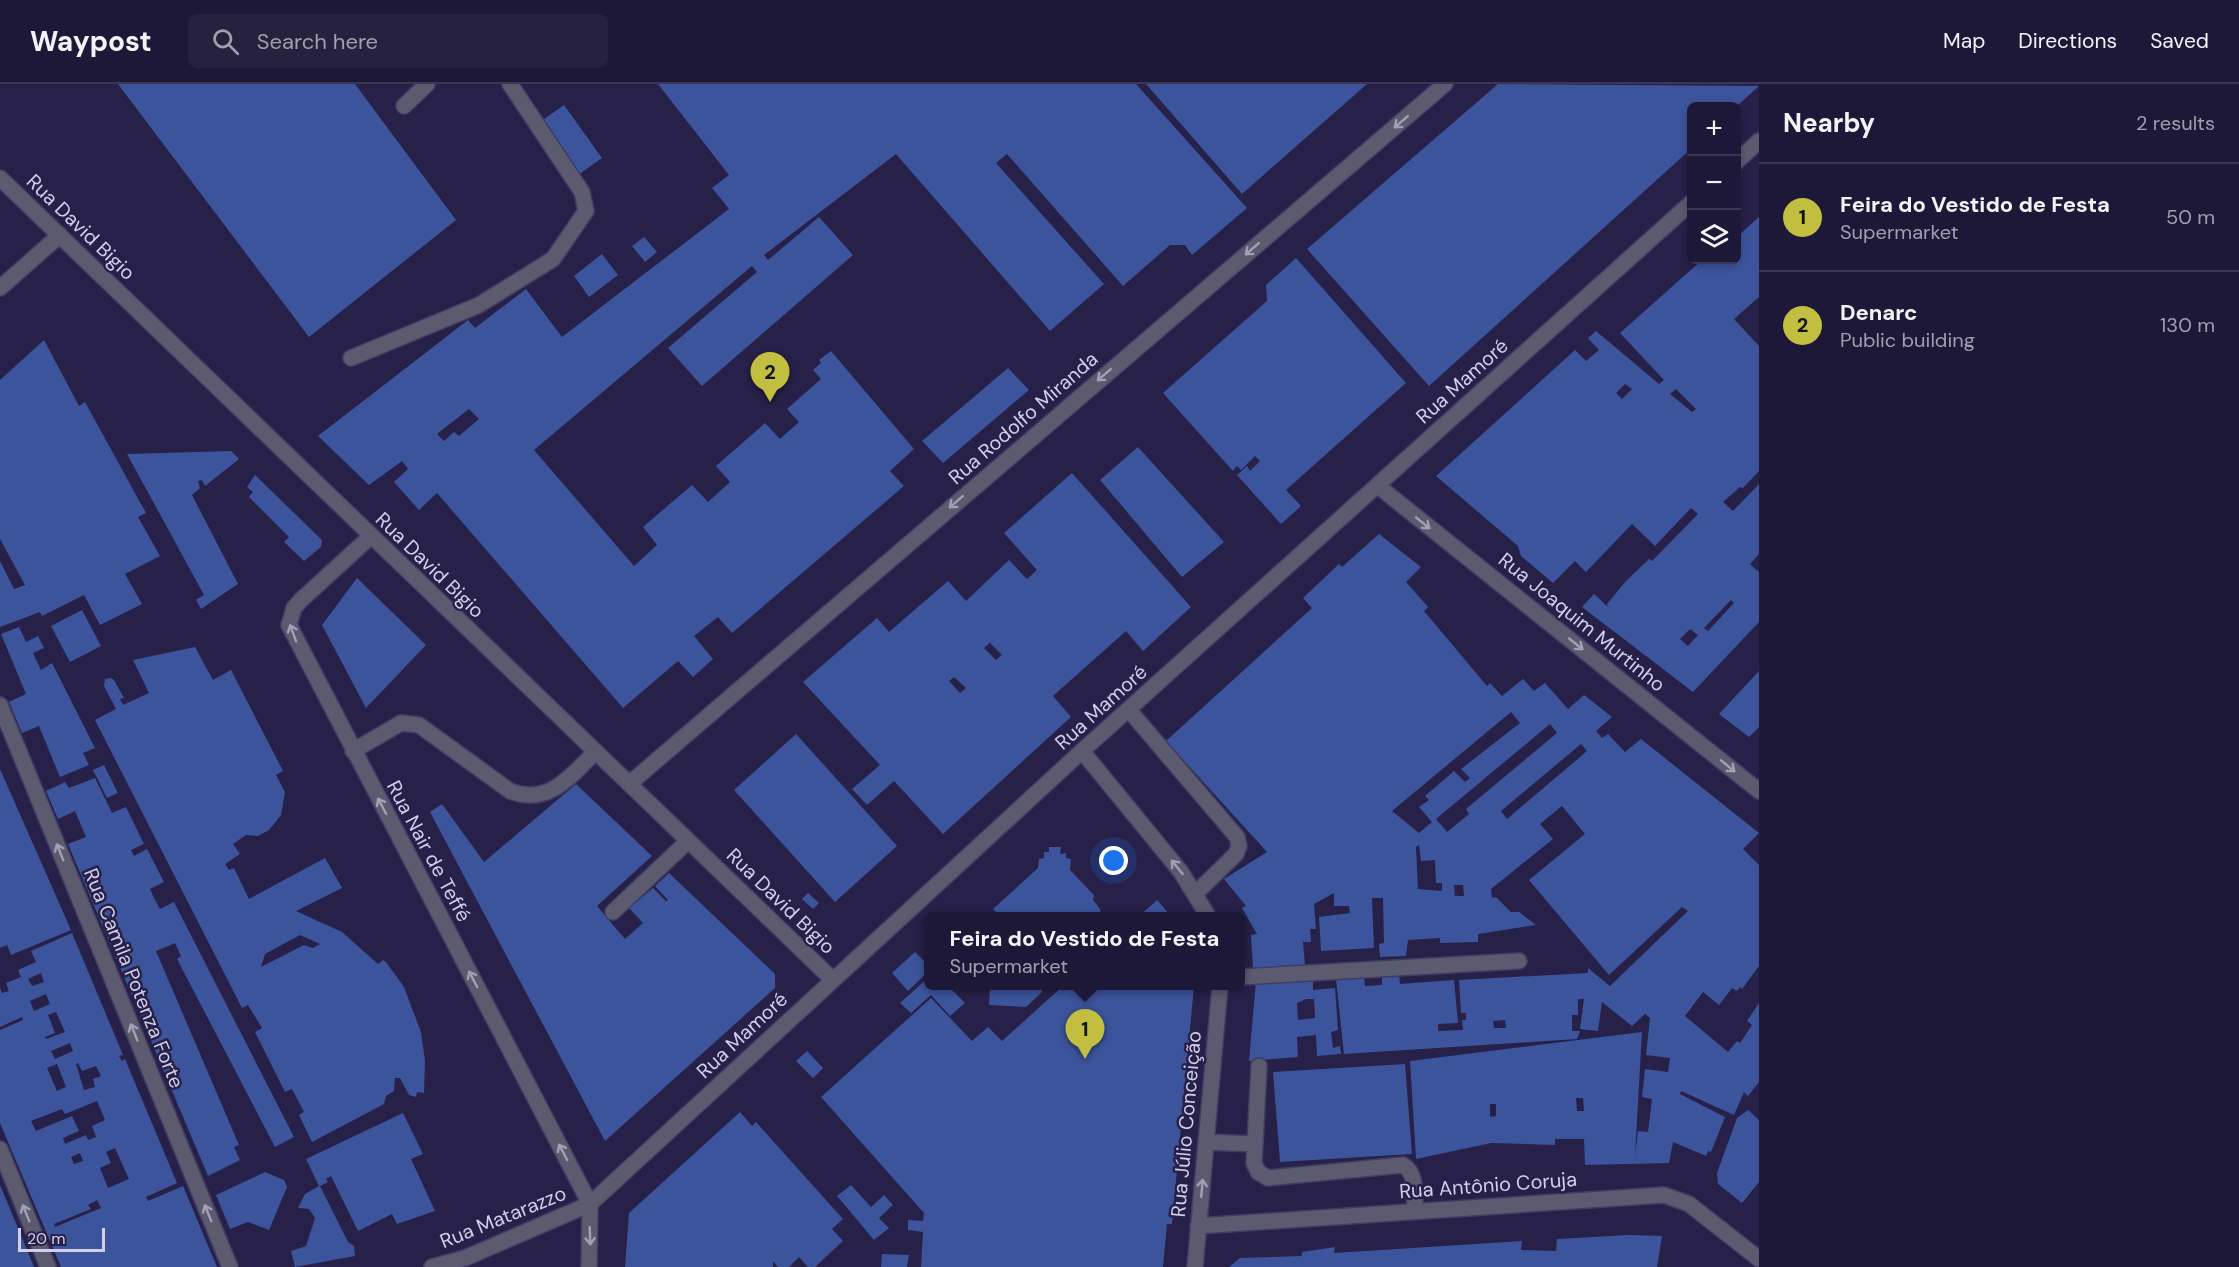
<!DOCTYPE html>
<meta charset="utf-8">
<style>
body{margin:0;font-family:"DM Sans",sans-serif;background:#25213f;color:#f1f3f6}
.controls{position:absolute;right:18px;top:18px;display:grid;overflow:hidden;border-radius:9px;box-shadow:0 3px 9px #0003}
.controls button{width:54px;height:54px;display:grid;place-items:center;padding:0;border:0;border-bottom:2px solid #3b3752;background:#1d1837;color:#f1f3f6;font:30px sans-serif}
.scale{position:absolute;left:18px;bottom:15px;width:87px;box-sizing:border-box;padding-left:6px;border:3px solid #d1cfea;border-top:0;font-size:16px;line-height:21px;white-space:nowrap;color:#d1cfea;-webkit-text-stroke:4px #272049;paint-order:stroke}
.you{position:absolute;left:1114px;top:777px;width:21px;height:21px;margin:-15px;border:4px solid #fff;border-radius:50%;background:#1a73e8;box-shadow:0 0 0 9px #1a73e833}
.badge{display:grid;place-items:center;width:39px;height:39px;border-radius:50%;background:#c1be40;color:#111;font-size:20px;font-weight:700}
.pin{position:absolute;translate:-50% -50px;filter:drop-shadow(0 2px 3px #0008)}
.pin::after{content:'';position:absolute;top:32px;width:21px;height:18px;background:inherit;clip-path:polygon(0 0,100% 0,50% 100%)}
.popup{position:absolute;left:924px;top:828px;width:321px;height:78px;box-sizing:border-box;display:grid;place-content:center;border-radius:9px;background:#1d1837;filter:drop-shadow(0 2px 4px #0005);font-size:20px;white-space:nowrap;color:#a0a0ad}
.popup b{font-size:22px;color:#f1f3f6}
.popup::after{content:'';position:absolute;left:50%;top:100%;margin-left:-12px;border:12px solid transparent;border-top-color:#1d1837}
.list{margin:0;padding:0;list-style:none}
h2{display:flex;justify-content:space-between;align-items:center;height:78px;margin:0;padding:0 24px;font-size:26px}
h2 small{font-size:20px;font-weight:400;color:#a0a0ad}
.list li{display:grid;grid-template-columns:39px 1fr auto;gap:18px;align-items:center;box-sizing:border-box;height:108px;padding:0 24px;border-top:2px solid #3b3752}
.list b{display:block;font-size:22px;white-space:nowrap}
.list p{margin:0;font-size:20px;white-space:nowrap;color:#a0a0ad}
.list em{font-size:20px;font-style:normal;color:#a0a0ad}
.icon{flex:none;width:33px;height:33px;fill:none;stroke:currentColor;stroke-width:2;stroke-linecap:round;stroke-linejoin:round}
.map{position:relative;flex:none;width:1759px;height:1183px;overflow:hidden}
header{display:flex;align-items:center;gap:36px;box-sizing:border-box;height:84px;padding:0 30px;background:#1d1837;border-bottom:2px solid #3b3752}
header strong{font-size:28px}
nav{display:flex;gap:33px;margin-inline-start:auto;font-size:21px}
.search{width:420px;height:54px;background:#25213f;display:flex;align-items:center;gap:15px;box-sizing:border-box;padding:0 21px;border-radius:9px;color:#a0a0ad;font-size:22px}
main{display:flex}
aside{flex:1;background:#1d1837}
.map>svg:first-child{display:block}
</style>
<header>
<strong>Waypost</strong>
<div class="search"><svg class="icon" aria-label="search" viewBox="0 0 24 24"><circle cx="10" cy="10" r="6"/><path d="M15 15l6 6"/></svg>Search here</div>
<nav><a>Map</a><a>Directions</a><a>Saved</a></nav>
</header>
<main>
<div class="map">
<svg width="1759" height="1183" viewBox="0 0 1759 1183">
<rect width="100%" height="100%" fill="#272049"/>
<!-- building -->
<path fill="#3c549c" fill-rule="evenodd" d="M118,0H355L456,136L309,253Z
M658,0H1136L1247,124L1192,171L1185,161H1170L1123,202L1007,70L996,79L1104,200L1050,247L896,70L764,171L768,176L819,133L853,171L702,302L668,264L757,188L752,182L534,366L634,482L657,461L643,443L692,401L708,418L730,398L716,382L765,339L780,355L799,338L787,325L821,295L813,286L821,279L819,276L831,267L914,365L890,387L904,402L732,549L718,533L694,552L713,575L693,593L678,577L623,624L437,409L419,426L394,398L408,385L402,377L369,401L318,352L468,236L475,244L526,205L562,253L729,125L712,104L729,91ZM469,325L479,335L459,352L454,348L444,357L437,350Z
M1146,0H1367L1242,110Z
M1498,0L1759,2L1737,22H1692V64L1429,302L1307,165Z
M564,21L602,74L578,91L540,38Z
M1759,133V213L1734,235L1759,262V387L1743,404L1740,403L1723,418L1733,427L1759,400V470L1750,480L1759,488V538L1693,608L1582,523L1594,510L1608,523L1607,520L1626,497L1649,475L1652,477L1698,430L1691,424L1655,462L1632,440L1586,488L1575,477L1553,499L1521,472L1518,462L1436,392L1575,266L1586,277L1599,266L1588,254L1596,247L1659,300L1664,296L1620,249L1702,176H1737V153ZM1625,300L1632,305L1622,315L1616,309ZM1676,305L1696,325L1692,328L1670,310ZM1731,516L1734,519L1708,547L1704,544ZM1690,545L1698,551L1688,562L1680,555Z
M644,153L657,168L645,178L632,162Z
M602,170L618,191L589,213L574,192Z
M1296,174L1406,299L1286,406L1301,422L1281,440L1237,391L1247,382L1250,387L1260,377L1255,372L1241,386L1237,382L1233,387L1163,309L1267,217L1266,201Z
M44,256L79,322L85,318L146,429L138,433L160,472L125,490L142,520L100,541L84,511L42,532L40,528L0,543V477L14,505L25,501L0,455V296Z
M1008,284L1029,306L943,379L922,357Z
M1138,363L1224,458L1182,493L1100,396Z
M231,367L239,375L205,402L202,396L198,397L200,404L192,411L238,500L201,525L196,516L204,511L127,370Z
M1072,389L1191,523L1143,567L1126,547L1053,612L1071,633L943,750L894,697L867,721L852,705L880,681L803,598L877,534L889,548L948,497L966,517L1009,476L1027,495L1037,486L1004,449ZM990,559L1002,571L996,576L984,564ZM954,593L966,604L960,609L949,597Z
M255,391L322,456L321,463L304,477L284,458L289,453L249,413L253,408L247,403Z
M1379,450L1421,483L1406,498L1428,523L1424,527L1487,602L1490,599L1502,612L1523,595L1534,607L1545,599L1568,625L1584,611L1612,633L1596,647L1602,654L1608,650L1625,668L1641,655L1759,749L1743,765L1759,781V882L1742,905L1740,903L1737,907L1732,904L1719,921L1703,908L1685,932L1728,968L1737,957L1740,959L1752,941L1747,937L1759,919V998L1748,1012L1744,1008L1734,1031L1681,1007L1680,1010L1725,1033L1711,1068L1708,1067L1706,1072L1673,1058L1669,1079L1585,1081L1584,1055H1555V1061L1491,1059L1416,1075L1410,977L1642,948L1635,1072L1638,1047L1648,1048L1652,1015L1642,1013L1645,985L1668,988L1670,974L1646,971L1650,934L1645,930L1632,942L1602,918L1598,947L1580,945L1584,915H1578V931H1572V947H1580L1577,955L1344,970L1336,895L1364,893L1365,902L1382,901V892L1399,890L1400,900L1454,896L1458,939L1438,940V947L1463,946L1462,936H1466V929H1461L1459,896L1588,889V884L1610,902L1688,827L1682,823L1609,891L1529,796L1585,750L1562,722L1540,740L1553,755L1491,805L1492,814L1496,813L1511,828H1519L1536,841L1478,850V858L1440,859V854L1408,856L1406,872L1380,873L1379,860L1384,859L1383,814H1372L1374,864L1321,867L1319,833L1350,829L1349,822H1334V809L1314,820L1316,845H1310L1311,858H1303L1305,881L1253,885L1251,851L1257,850L1242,824L1246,822L1224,795L1267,768L1166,657L1312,524L1303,514L1339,480L1342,483ZM1511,628L1520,639L1461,685L1470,694L1465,698L1454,687L1425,712L1429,716L1419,723L1432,738L1419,749L1392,727ZM1550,640L1557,649L1466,725L1469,730L1447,748L1436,735ZM1581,660L1587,667L1507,735L1501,727ZM1419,761L1421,777L1435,776L1436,799H1442V807L1418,805L1416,763ZM1454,801H1463L1464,812H1455ZM1505,936L1506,944H1494L1493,937ZM1576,1014H1583L1584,1027H1577ZM1490,1020H1496V1032L1490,1033Z
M357,494L426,561L366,624L322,541Z
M82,526L101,562L70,578L51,542Z
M19,543L26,558L38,552L44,564L33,569L41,586L52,579L95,664L83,669L89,681L60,693L39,642L22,649L9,618L26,610L1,550Z
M195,563L213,596L231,586L283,687L276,691L285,708L281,731L269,746L258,752L246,751L233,760L240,770L225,780L229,786L234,784L249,815L325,774L342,804L296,827L342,848L378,880L383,876L386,878L404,903L421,948L425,977L424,1009L417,1008L416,1013L409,1011L400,994H395L394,1007L386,1012L384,1020L312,1058L299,1031L304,1028L292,1005L285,1008L255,948L262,944L248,921L242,924L95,636L116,625L104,602L105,595L111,594L114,596L124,614L120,615L123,621L149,609L133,576ZM300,851L320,860L313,864L304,861L261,883L265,870Z
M1759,587V643L1749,653L1719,630Z
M796,650L897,762L835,818L734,706Z
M104,681L118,709L107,714L93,686Z
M0,685L71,846L11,871L7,861L0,864Z
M95,694L112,729L126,723L144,760L131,766L134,772L147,765L164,798L150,805L154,814L160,825L174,818L294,1053L275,1063L177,875L181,872L175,859L156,867L239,1061L234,1063L240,1076L208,1092L68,760L86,753L75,727L58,735L46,707L65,698L69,704Z
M576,700L652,772L597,822L625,855L643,839L629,824L653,804L666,817L668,816L655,802L669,789L775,890V904L605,1057L430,728L442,720L484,778Z
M1049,763H1061L1060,770L1066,769V774L1071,775L1070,786L1094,811L1093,816L1100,825L1101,832H1000L993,825L1038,784L1039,775L1044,774V768H1049Z
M808,809L819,819L813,825L802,815Z
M1157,816L1171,832H1139L1154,819Z
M72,849L123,971L119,972L122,977L125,975L177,1099L146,1113L148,1117L183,1102L217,1183H61L0,1039V946L23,936L22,933L0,943V904L2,909L9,907L6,899L21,893L18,886L36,878L31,867ZM41,889L44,898L32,902L28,895ZM46,910L50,920L34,927L30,917ZM56,928L65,948L46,955L45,953L55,949L48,931ZM70,959L73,967L55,975L51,967ZM78,979L82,987L96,982L101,992L93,995L95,1003L84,1006L76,980ZM57,980L66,1003L57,1007L47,984ZM97,1017L105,1036L92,1042L96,1053L88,1056L86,1051L65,1060L63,1054L79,1047L72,1032L36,1047L31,1037L62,1025L65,1030ZM115,1064L129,1095L108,1104L100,1084L111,1079L106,1068ZM80,1069L83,1077L74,1080L71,1073ZM97,1116L101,1124L55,1143L54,1140L91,1125L88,1121Z
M915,868L929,882V887L908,907L892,889Z
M929,893V902H948L965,919L950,932L931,911L911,929L900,919Z
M1297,894L1298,897L1313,896V906L1335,904L1338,946L1331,948L1333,964L1340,962L1341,970L1317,972L1316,951L1297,953L1298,973L1249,977L1256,897ZM1306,915H1314L1315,934L1298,936L1297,919Z
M990,902H1043L1042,908L1026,923L989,921Z
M1063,902H1194L1172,1140H1167L1163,1183H921L923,1148L908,1146V1136L923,1137L924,1129L821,1013L931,914L972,957L988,943L1002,957Z
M807,967L823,984L813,994L796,977Z
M1405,980L1412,1070L1280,1078L1273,988Z
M1748,1026L1759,1036V1098L1742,1119L1718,1100L1717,1089L1737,1034Z
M740,1028L752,1042L756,1038L843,1135L832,1145L843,1157L815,1183H808L799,1173L789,1183H778L773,1177V1183H625L629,1129Z
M403,1029L423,1070L411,1075L435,1127L397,1140L392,1130L358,1147L331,1092L326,1095L328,1098L320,1102L348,1158L354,1162L355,1172L295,1183L291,1167L306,1162L315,1134L309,1125L298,1124L305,1110L319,1102L306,1075Z
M265,1088L284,1096L287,1103L269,1146L248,1138L230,1145L216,1111Z
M0,1101L13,1132L34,1183H0Z
M851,1101L871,1123L884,1111L893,1121L879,1134L889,1144L874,1156L837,1112Z
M1629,1151L1662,1152L1657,1183H1229L1240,1174L1302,1172V1168L1335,1163L1334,1169L1522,1157L1521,1166L1556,1167L1557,1155Z
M882,1170L909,1171L907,1183H881Z"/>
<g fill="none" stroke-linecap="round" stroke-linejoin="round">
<!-- minor casing -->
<g stroke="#423c63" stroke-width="18">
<path id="minor" d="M404,22L427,0
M1736,78L1759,57
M0,94L833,896
M0,204L60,151
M351,274L479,221L553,175L586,127L582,108L510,0
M1378,402L1759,707
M370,453L301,516L294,524L289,541L590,1120L589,1183
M0,621L230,1183
M1129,626L1237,753L1239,762L1236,770L1196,809
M353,667L401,639L419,641L510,707C548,722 570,693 595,668
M1082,667L1181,788L1208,832
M629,700L1445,0
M613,828L688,757
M1241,893L1519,877
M1259,982L1254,1079L1258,1088L1268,1094L1403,1081C1418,1090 1414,1112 1415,1127
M1206,1058L1255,1060
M0,1065L48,1183
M1198,1142L1664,1111L1689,1120L1759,1175
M432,1183L465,1174L590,1120L1082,667L1692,118
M1195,1183L1220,902"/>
</g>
<!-- minor -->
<use href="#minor" stroke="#5c5a6f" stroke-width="15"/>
</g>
<!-- one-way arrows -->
<defs><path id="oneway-shaft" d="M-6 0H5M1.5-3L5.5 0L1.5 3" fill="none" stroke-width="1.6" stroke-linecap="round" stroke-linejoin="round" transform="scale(1.5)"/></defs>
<g stroke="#a2a0b9">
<use href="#oneway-shaft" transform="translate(1401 38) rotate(139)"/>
<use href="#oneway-shaft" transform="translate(1252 165) rotate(139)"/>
<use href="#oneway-shaft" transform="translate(1104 291) rotate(139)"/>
<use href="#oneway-shaft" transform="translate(956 418) rotate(139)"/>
<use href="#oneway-shaft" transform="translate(1423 439) rotate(39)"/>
<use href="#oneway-shaft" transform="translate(293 549) rotate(-110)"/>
<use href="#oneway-shaft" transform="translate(1576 560) rotate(39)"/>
<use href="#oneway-shaft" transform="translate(1728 682) rotate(39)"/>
<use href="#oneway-shaft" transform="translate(382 722) rotate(-118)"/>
<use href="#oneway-shaft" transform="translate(60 768) rotate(-112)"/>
<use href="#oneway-shaft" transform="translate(1177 783) rotate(-129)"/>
<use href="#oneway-shaft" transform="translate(473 895) rotate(-118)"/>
<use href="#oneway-shaft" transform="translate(134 948) rotate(-112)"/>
<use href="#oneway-shaft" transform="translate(563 1068) rotate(-118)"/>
<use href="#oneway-shaft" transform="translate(1202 1104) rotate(-85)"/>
<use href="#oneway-shaft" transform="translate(26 1129) rotate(-112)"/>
<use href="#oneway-shaft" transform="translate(208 1129) rotate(-112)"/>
<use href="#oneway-shaft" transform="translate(590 1152) rotate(88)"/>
</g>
<g text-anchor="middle" stroke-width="5" stroke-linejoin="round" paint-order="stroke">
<!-- street labels -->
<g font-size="20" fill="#d1cfea" stroke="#272049">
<text transform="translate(81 143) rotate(44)" y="7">Rua David Bigio</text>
<text transform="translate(1462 297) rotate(-42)" y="7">Rua Mamoré</text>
<text transform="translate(1023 334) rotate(-41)" y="7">Rua Rodolfo Miranda</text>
<text transform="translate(430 481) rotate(44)" y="7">Rua David Bigio</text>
<text transform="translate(1582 538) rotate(39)" y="7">Rua Joaquim Murtinho</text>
<text transform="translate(1101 623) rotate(-42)" y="7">Rua Mamoré</text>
<text transform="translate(429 767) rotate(62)" y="7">Rua Nair de Teffé</text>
<text transform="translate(781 817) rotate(44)" y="7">Rua David Bigio</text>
<text transform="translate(134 894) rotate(68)" y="7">Rua Camila Potenza Forte</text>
<text transform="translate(742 951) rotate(-43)" y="7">Rua Mamoré</text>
<text transform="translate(1186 1040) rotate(-85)" y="7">Rua Júlio Conceição</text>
<text transform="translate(1488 1101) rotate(-4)" y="7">Rua Antônio Coruja</text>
<text transform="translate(503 1133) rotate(-22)" y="7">Rua Matarazzo</text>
</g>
</g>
</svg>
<div class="controls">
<button>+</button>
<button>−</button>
<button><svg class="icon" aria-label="layers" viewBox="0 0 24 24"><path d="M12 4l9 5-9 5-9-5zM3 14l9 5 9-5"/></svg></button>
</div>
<div class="scale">20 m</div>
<div class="you"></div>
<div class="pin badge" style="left:1085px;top:975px">1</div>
<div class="popup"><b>Feira do Vestido de Festa</b>Supermarket</div>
<div class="pin badge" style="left:770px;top:318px">2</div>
</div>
<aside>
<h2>Nearby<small>2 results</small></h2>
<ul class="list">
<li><span class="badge">1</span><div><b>Feira do Vestido de Festa</b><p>Supermarket</p></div><em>50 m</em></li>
<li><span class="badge">2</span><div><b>Denarc</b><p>Public building</p></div><em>130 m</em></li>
</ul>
</aside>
</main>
